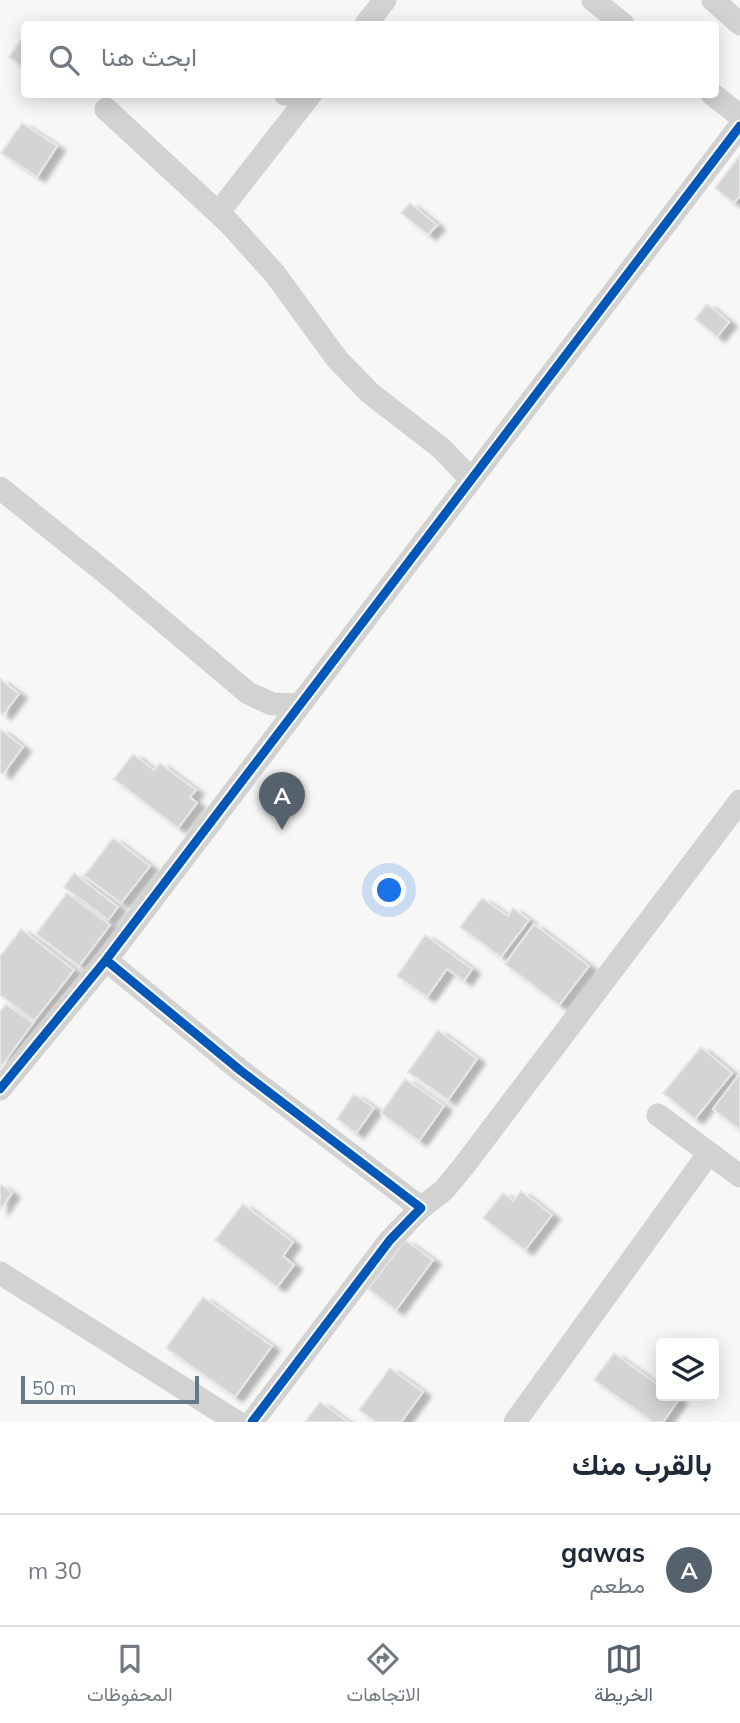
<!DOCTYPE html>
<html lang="ar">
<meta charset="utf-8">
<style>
body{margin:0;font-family:Mulish,Vazirmatn,sans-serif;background:#f2f2f3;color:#1f2937;direction:rtl}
.controls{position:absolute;right:21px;bottom:21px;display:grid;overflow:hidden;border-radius:7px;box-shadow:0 4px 18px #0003}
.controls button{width:63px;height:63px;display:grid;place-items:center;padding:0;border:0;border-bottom:2px solid #e0e1e3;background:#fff;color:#1f2937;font:35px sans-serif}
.scale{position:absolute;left:21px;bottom:18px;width:178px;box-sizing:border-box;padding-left:7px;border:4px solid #64798a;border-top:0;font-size:19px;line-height:24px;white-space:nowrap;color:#64798a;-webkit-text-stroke:5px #fff;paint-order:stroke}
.you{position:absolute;left:390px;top:891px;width:24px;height:24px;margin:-18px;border:5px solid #fff;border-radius:50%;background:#1a73e8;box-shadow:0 0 0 10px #1a73e833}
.badge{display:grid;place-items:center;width:46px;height:46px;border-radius:50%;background:#55616d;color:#fff;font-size:23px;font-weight:700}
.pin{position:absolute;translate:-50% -58px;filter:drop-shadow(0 2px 4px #0008)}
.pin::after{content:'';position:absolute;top:37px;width:24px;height:21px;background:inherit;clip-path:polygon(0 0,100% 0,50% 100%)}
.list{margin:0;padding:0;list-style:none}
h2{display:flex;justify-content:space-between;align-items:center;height:91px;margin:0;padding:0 28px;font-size:30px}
h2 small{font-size:23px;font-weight:400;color:#747a83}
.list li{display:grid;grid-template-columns:46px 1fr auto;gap:21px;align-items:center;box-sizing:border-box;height:112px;padding:0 28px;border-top:2px solid #e0e1e3}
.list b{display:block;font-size:26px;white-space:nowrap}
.list p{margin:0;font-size:23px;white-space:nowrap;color:#747a83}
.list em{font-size:23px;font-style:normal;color:#747a83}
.icon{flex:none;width:38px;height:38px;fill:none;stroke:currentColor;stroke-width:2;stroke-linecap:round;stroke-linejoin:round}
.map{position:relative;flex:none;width:740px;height:1422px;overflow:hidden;direction:ltr}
.search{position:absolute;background:#fff;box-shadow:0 4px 18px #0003;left:21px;right:21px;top:21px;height:77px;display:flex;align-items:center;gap:18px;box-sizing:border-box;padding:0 24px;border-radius:7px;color:#747a83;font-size:26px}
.sheet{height:203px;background:#fff}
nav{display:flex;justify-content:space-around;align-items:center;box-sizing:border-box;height:98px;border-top:2px solid #e0e1e3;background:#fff;font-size:19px;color:#747a83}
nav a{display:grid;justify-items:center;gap:4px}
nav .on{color:#55616d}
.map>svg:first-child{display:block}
</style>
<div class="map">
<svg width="740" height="1422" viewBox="0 0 740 1422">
<defs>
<filter id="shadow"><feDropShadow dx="8" dy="4.5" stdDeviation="2" flood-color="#0004"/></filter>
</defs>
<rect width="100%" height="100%" fill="#f7f7f6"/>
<!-- building -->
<path fill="#d3d4d5" stroke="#e6e6e6" stroke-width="2" filter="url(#shadow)" d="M20,41L24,44V68L9,57Z
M22,123L57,146L37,177L1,153Z
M740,155V196L734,203L715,188Z
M410,203L437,225L428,235L401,213Z
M707,304L729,322L717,337L695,319Z
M0,679L19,694L3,715L0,712Z
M0,729L23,747L3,774L0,772Z
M133,754L154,770L160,763L196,790L190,797L197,803L178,828L114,779Z
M113,838L150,866L121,903L84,876Z
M74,873L118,907L108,920L64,887Z
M67,893L110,925L79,966L36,934Z
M482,898L508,916L513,908L529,920L501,957L460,927Z
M534,924L589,966L559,1005L505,964Z
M21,929L74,970L34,1021L0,995V956Z
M425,935L472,969L464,981L447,969L427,997L397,976Z
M6,1004L33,1023L0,1068V1012Z
M438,1030L477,1059L448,1100L408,1072Z
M701,1047L732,1073L695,1119L663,1093Z
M738,1076L740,1077V1130L713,1109Z
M405,1079L444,1106L419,1141L381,1113Z
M354,1094L374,1108L356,1133L337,1119Z
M0,1184L12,1193L0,1210Z
M521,1191L552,1215L525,1250L483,1218L503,1193L513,1201Z
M243,1204L293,1242L283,1256L294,1265L277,1287L215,1240Z
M405,1240L433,1260L396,1310L368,1289Z
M203,1297L272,1346L235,1397L166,1348Z
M614,1353L661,1387V1396H674L679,1399L663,1422H653L594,1380Z
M390,1368L423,1392L401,1422H376L359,1410Z
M320,1402L348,1422H305Z"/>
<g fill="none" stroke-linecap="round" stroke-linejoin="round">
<!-- minor -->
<path stroke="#d2d2d3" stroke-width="23" d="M593,0L623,24
M713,0L740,24
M366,24L385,0
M285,94H294
M712,94L740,116
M106,109L229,223L275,274L337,359L370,393L441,448L470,478
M218,213L311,94
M0,488L107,574L248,693L272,704L299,705
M106,960L241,1071L421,1208L390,1240L252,1422
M0,1089L106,960L740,126
M658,1115L740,1176
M421,1208L444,1190L463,1167L740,801
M0,1273L237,1422
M515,1422L709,1153"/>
<!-- cycleway casing -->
<g stroke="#fff" stroke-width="13">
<path id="cycleway" d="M106,960L241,1071L421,1208L390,1240L252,1422
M0,1089L106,960L740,126"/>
</g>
<!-- cycleway -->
<use href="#cycleway" stroke="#0057b8" stroke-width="9"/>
</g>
</svg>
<div class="controls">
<button><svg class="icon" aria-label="layers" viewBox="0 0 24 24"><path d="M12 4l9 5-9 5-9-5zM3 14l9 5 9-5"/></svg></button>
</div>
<div class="scale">50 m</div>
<div class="you"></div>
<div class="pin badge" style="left:282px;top:830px">A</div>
<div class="search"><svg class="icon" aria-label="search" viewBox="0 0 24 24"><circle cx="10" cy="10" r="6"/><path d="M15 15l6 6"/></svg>ابحث هنا</div>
</div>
<section class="sheet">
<h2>بالقرب منك<small></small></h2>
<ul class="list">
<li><span class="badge">A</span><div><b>gawas</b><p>مطعم</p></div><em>30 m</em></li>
</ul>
</section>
<nav>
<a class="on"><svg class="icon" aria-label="map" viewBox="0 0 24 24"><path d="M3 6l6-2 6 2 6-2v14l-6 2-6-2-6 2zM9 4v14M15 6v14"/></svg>الخريطة</a>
<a><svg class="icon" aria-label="directions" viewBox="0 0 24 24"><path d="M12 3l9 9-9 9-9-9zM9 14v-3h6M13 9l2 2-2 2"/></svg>الاتجاهات</a>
<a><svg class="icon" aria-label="saved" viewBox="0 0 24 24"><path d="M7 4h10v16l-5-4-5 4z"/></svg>المحفوظات</a>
</nav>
